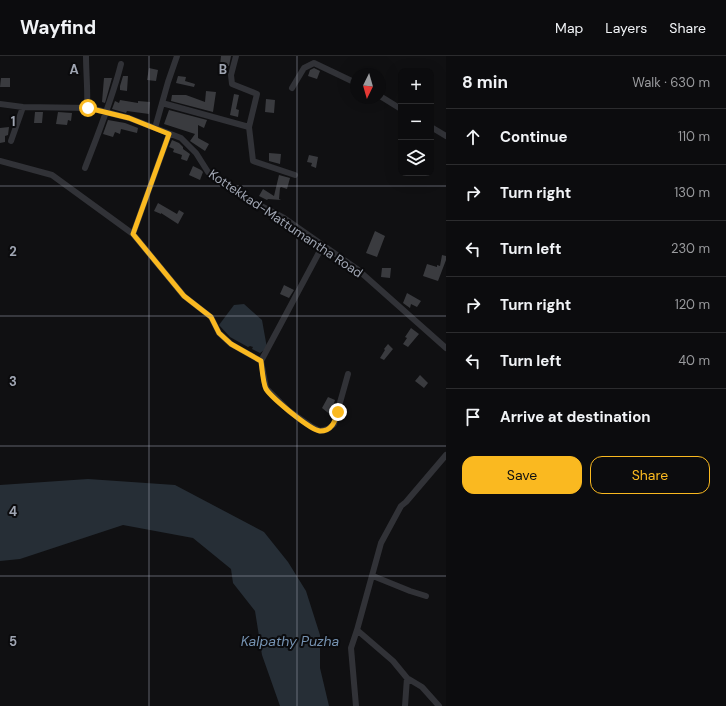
<!DOCTYPE html>
<meta charset="utf-8">
<style>
body{margin:0;font-family:"DM Sans",sans-serif;background:#1a1a1c;color:#f1f3f6}
.controls{position:absolute;right:12px;top:12px;display:grid;overflow:hidden;border-radius:8px;box-shadow:0 4px 16px #0002}
.controls button{width:36px;height:36px;display:grid;place-items:center;padding:0;border:0;border-bottom:1px solid #2c2c2e;background:#0c0c0e;color:#f1f3f6;font:20px sans-serif}
.compass{position:absolute;left:350px;top:12px;width:36px;height:36px;border-radius:50%;background:#0c0c0e;box-shadow:0 4px 16px #0002;rotate:185deg}
.stop{position:absolute;width:12px;height:12px;margin:-9px;border:3px solid #fab920;border-radius:50%;background:#fff}
.stop.end{background:#fab920;border-color:#fff;box-shadow:0 1px 4px #0008}
.list{margin:0;padding:0;list-style:none}
h2{display:flex;justify-content:space-between;align-items:center;height:52px;margin:0;padding:0 16px;font-size:17px}
h2 small{font-size:13px;font-weight:400;color:#9a9b9e}
.list li{display:grid;grid-template-columns:26px 1fr auto;gap:12px;align-items:center;box-sizing:border-box;height:56px;padding:0 16px;border-top:1px solid #2c2c2e}
.list b{display:block;font-size:15px;white-space:nowrap}
.list em{font-size:13px;font-style:normal;color:#9a9b9e}
.actions{display:flex;gap:8px;padding:12px 16px}
.actions a{flex:1;padding:9px 0;border:1px solid #fab920;border-radius:12px;text-align:center;font-size:14px;color:#fab920}
.actions .main{background:#fab920;color:#111}
.icon{flex:none;width:22px;height:22px;fill:none;stroke:currentColor;stroke-width:2;stroke-linecap:round;stroke-linejoin:round}
.map{position:relative;flex:none;width:446px;height:650px;overflow:hidden}
header{display:flex;align-items:center;gap:24px;box-sizing:border-box;height:56px;padding:0 20px;background:#0c0c0e;border-bottom:1px solid #2c2c2e}
header strong{font-size:19px}
nav{display:flex;gap:22px;margin-inline-start:auto;font-size:14px}
main{display:flex}
aside{flex:1;background:#0c0c0e}
.map>svg:first-child{display:block}
</style>
<header>
<strong>Wayfind</strong>
<nav><a>Map</a><a>Layers</a><a>Share</a></nav>
</header>
<main>
<div class="map">
<svg width="446" height="650" viewBox="0 0 446 650">
<rect width="100%" height="100%" fill="#101012"/>
<!-- water -->
<path fill="#262e36" d="M244,248L262,264L267,292L260,297L252,293L253,291L250,290L248,291L230,281L219,269L234,249Z
M88,423L175,429L264,476L288,506L306,535L320,579V612L329,650H280L262,599L255,555L233,527L231,513L193,482L123,469L20,503L0,505V429Z"/>
<!-- building -->
<path fill="#3a3b3f" d="M221,0H231L229,10L220,9Z
M149,12L158,14L156,25L147,24Z
M314,12L320,15L317,23L308,20L310,14Z
M123,20H128L127,35L120,34V30Z
M178,20L186,21L185,25L195,28L194,31L176,27Z
M1,22H10V31H0Z
M104,22H112L105,47L102,46Z
M206,35L216,36L213,56L171,45L172,39H186L205,46Z
M234,38L239,39L236,53L239,54L238,61L230,59Z
M266,43L275,44L274,57L265,56Z
M120,44L138,47V45L150,46L149,58L127,55L126,57L112,53L115,45L119,47Z
M169,54L207,64L204,72L198,69V82L209,88L205,95L190,85L195,78L164,68Z
M35,56H43L42,67H34Z
M58,56L72,57L71,65L68,64L67,69L56,68Z
M108,64L125,67L138,72L137,77L121,73L120,78L115,76L113,81L103,78Z
M9,71L8,79L5,80V86L0,87V72Z
M172,84L179,87L183,91V93L190,98L187,105L181,103L182,99L173,96L174,93L169,91Z
M269,97L281,98L280,108L269,105Z
M309,99L318,101L316,112L311,110L312,107L307,106Z
M193,110L201,114L203,116L200,124L189,119Z
M279,119L290,122L287,133L281,131L280,132L279,143L281,144L268,143L267,144L259,140L263,133L274,140Z
M158,147L177,158L179,154L184,157L178,168L161,157V158L154,155Z
M375,175L385,180L377,201L366,197Z
M442,199L446,200V204L438,225L423,220L427,208L437,211V209L440,210Z
M382,212H391L390,222L381,221Z
M284,229L294,234L289,242L280,238Z
M407,237L421,245L417,251L411,248L410,252L403,247Z
M411,272L419,278L408,291L403,288L407,282L405,281Z
M388,288L393,293L384,304L380,302L385,294L384,293Z
M420,319L428,327L424,332L415,325Z
M328,341L335,344L332,353L333,354L332,360L322,352Z"/>
<g fill="none" stroke-linecap="round" stroke-linejoin="round">
<!-- street -->
<path stroke="#313237" stroke-width="6" d="M86,0C86,17 88,35 87,52
M236,0L231,19L232,28L257,38L249,71L253,105L295,119
M292,32L304,12L314,7L356,27
M380,40L401,53
M162,47L249,71
M0,48L23,51L90,52L129,62L181,82L196,97L208,116L237,137L284,162L357,213L446,292
M431,71L446,80
M155,72L168,26L177,0
M11,85L23,51
M0,105L52,119L133,178L184,240L211,261L219,277L231,288L261,305
M85,112C98,78 112,44 121,8
M133,178L169,78
M323,189L261,305L266,332L289,355L312,371L320,375L328,373L334,368L348,318
M373,520L410,535L426,540
M357,574L393,605L407,622L422,631L439,650
M356,650L351,592L357,574L381,487L401,450L406,446L446,399
M405,650L407,622"/>
</g>
<g fill="none" stroke-linecap="round" stroke-linejoin="round">
<!-- route -->
<path stroke="#fab920" stroke-width="5" d="M88,52L129,62L169,78L133,178L184,240L211,261L219,277L231,288L261,305C262,312 263,327 266,333C272,342 310,374 320,375C332,375 335,365 338,356"/>
</g>
<!-- grid -->
<path fill="none" stroke="#a0a6b3" stroke-width="1" stroke-opacity="0.55" d="M149,0V650M297,0V650M0,130H446M0,260H446M0,390H446M0,520H446"/>
<g text-anchor="middle" stroke-width="4" stroke-linejoin="round" paint-order="stroke">
<!-- street labels -->
<g font-size="13" fill="#a0a6b3" stroke="#0b0b0d">
<text transform="translate(286 167) rotate(34)" y="5">Kottekkad-Mattumantha Road</text>
</g>
<!-- water labels -->
<g font-size="14" font-style="italic" fill="#7592b1" stroke="#0b0b0d">
<text x="290" y="590">Kalpathy Puzha</text>
</g>
</g>
<g font-size="13" text-anchor="middle" font-weight="bold" fill="#a0a6b3" stroke="#0b0b0d" stroke-width="4" stroke-linejoin="round" paint-order="stroke">
<text x="74" y="18">A</text>
<text x="223" y="18">B</text>
<text x="13" y="70">1</text>
<text x="13" y="200">2</text>
<text x="13" y="330">3</text>
<text x="13" y="460">4</text>
<text x="13" y="590">5</text>
</g>
</svg>
<div class="controls">
<button>+</button>
<button>−</button>
<button><svg class="icon" aria-label="layers" viewBox="0 0 24 24"><path d="M12 4l9 5-9 5-9-5zM3 14l9 5 9-5"/></svg></button>
</div>
<svg class="compass" viewBox="-18 -18 36 36"><path d="M0-13l5 13h-10z" fill="#e53935"/><path d="M0 13l5-13h-10z" fill="#9a9b9e"/></svg>
<div class="stop" style="left:88px;top:52px"></div>
<div class="stop end" style="left:338px;top:356px"></div>
</div>
<aside>
<h2>8 min<small>Walk · 630 m</small></h2>
<ul class="list">
<li><svg class="icon" aria-label="ahead" viewBox="0 0 24 24"><path d="M12 20V5M6 11l6-6 6 6"/></svg><div><b>Continue</b></div><em>110 m</em></li>
<li><svg class="icon" aria-label="right" viewBox="0 0 24 24"><path d="M7 20v-9h11M14 6l5 5-5 5"/></svg><div><b>Turn right</b></div><em>130 m</em></li>
<li><svg class="icon" aria-label="left" viewBox="0 0 24 24"><path d="M17 20v-9H6M10 6l-5 5 5 5"/></svg><div><b>Turn left</b></div><em>230 m</em></li>
<li><svg class="icon" aria-label="right" viewBox="0 0 24 24"><path d="M7 20v-9h11M14 6l5 5-5 5"/></svg><div><b>Turn right</b></div><em>120 m</em></li>
<li><svg class="icon" aria-label="left" viewBox="0 0 24 24"><path d="M17 20v-9H6M10 6l-5 5 5 5"/></svg><div><b>Turn left</b></div><em>40 m</em></li>
<li><svg class="icon" aria-label="arrive" viewBox="0 0 24 24"><path d="M6 21V4h12l-3 4 3 4H6"/></svg><div><b>Arrive at destination</b></div></li>
</ul>
<div class="actions"><a class="main">Save</a><a>Share</a></div>
</aside>
</main>
